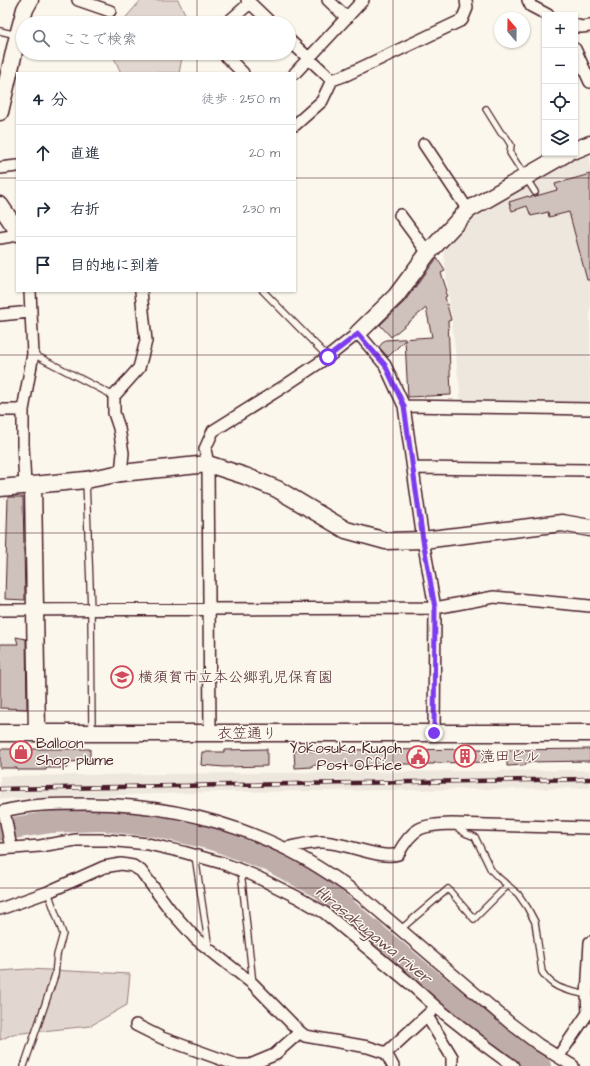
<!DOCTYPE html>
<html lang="ja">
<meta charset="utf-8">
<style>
body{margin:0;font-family:"Architects Daughter","Klee One",sans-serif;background:#f6f6f7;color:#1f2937}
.controls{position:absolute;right:12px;top:12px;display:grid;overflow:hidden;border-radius:0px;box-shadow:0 1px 3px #0004}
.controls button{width:36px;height:36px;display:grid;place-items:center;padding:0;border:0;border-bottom:1px solid #e0e1e3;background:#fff;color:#1f2937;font:20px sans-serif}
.compass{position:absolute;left:494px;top:12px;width:36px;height:36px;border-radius:50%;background:#fff;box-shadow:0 1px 3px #0004;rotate:340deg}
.stop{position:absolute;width:12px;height:12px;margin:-9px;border:3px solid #7c3aed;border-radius:50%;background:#fff}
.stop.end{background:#7c3aed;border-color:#fff;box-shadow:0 1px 4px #0008}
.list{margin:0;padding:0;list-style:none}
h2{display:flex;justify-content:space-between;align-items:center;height:52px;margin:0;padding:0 16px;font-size:17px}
h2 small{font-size:13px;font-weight:400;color:#747a83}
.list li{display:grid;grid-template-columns:26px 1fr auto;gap:12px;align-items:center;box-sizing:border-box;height:56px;padding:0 16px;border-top:1px solid #e0e1e3}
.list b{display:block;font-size:15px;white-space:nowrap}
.list em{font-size:13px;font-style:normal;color:#747a83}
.icon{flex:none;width:22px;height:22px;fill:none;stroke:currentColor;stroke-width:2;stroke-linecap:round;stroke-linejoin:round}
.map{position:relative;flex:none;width:590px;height:1066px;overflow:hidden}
.search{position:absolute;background:#fff;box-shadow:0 1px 3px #0004;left:16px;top:16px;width:280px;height:44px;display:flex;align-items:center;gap:10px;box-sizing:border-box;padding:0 14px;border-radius:22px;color:#747a83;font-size:15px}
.panel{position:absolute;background:#fff;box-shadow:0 1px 3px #0004;left:16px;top:72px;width:280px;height:220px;border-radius:0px}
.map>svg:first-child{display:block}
</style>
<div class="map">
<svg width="590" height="1066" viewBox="0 0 590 1066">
<rect width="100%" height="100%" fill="#fbf7ec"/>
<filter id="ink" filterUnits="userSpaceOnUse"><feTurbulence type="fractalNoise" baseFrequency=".025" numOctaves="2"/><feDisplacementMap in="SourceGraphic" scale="8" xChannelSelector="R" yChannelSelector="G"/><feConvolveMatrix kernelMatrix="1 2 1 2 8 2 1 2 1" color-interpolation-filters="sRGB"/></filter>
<g filter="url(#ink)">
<!-- built -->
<path fill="#eee7de" d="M590,150V403L461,401L443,247L476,214L563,162Z
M590,770V788L221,792L0,799V776L241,773Z"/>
<!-- green -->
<path fill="#e2d7d0" stroke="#967b7e" d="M141,0H178L189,21V23H121Z
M112,53H183L179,73H121Z
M28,969L130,974L127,1005L90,1026L13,1034L0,1040V971Z"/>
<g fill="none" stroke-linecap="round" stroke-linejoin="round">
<!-- river -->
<path stroke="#bfadaa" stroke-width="22" d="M0,830L52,822L103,820L156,826L216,840L273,862L321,888L417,969L527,1058L540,1066"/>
</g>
<!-- building -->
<path fill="#cfc2bc" stroke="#4a1f2b" d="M590,174V280H587L569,212L549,217L548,212L531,216L527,206L512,211L509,202L528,196L529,197L536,196L557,190L555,184Z
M437,258L445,271L441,273L447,291L445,292L447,296L445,297L451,320L448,321L451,395L408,397L405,340L388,357L379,347L385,340L432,337L426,308L391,337L380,325L404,302Z
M8,497H23L25,600L5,599Z
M16,637L26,639L27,709L0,708V644H18Z
M0,749H90V761L67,762V768H46V770H17V768H0Z
M267,749V766L224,767L201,765L202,752H224V750Z
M314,749L372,750L487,749V762L434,763V764H399V765H361V767L312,765V767L295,768L294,751H314Z
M590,749V761L526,762V765L507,766V750Z"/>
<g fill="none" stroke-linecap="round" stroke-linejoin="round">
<!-- lane casing -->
<g stroke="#4a1f2b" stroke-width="8">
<path id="lane" d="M0,31L17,35
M486,109L501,133L506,137L511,145L510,153L535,192
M263,291L328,357
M33,354L114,396
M86,481L91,610L92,732
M455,826L465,833L475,837L491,870L499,878L518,894L527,907L535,922L542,972C554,990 567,990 587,995
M195,856L209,948
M241,871L253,984
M401,929L448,889L474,919L508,885
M24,1066L55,975L57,955L63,934L48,892"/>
</g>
<!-- street casing -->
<g stroke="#4a1f2b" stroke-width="14">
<path id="street" d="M78,0L110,11
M247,0L271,23
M328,0L347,18
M528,0L531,6L548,15
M227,23L250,3
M575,25L581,27L590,26
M289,40L332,80L346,75L462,20L467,8L466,0
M575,49L590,82
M223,53L243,73
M295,73L363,0
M295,125L322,101L332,80
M424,144L468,210
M0,168L17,166
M400,215L428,253
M0,238L17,235
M0,315L30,312
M404,406L590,409
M0,410H23
M413,468L590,470
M121,473L123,453L119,428L114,413V396L139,368L146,341L141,291
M25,486L23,444V410L33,354L30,291
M0,610L435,608L494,597L590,606
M210,733L208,464L205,449L213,431L283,387L328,357L358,333L385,365L404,406L423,540L435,608L434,733
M4,811L11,848
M0,812C28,804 58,804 87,804C155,804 222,818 284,848C311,861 336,878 361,896L510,1023L539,1045L573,1066
M285,848C297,846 310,842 322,842C344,842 380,860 398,854C413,827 421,825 452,824L590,828
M0,849L40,846L76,840H107L148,844L183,852L222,863L253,875L297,897L325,913L407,981L436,1007L483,1044L513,1066
M0,909L48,892L104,867L121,864L133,866L141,871L171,911L196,939L253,984L300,1032L305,1036L368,1047L386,1053L393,1066
M427,1016L452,1057V1066
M136,1025L162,1038L237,1065H250L274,1055L300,1032
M386,1053L436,1007
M558,1057L588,1013L587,995L590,942"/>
</g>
<!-- secondary casing -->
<g stroke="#4a1f2b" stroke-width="19">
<path id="secondary" d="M0,112L18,35L25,9L30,0
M575,150L590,144
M0,205L17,230
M358,333L396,296L428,253L468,210L567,153
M33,485L37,733
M0,488L86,480L121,473L208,464L245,476L277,489L346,530L386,541L423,540L562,523L590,528
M0,733H590"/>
</g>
<!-- lane -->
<use href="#lane" stroke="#fbf7ec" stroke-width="5.5"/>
<!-- street -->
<use href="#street" stroke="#fbf7ec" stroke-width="11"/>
<!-- secondary -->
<use href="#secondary" stroke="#fbf7ec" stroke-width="16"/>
<!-- rail casing -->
<g stroke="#4a1f2b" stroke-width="4.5">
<path id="rail" d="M0,789L590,779"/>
</g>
<!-- rail -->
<use href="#rail" stroke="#fbf7ec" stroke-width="3" stroke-dasharray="9" stroke-linecap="butt"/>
</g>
</g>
<g fill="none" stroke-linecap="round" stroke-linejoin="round" filter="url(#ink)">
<!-- route -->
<path stroke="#7c3aed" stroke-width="5" d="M328,357L358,334L385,365L404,406L423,540L435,608L434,733"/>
</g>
<!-- grid -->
<path fill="none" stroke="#4a1f2b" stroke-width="1" stroke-opacity="0.55" d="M197,0V23M393,0V1066M197,53V73M0,178H17M295,178H590M197,291V1066M0,355H590M0,533H590M0,711H590M0,888H590"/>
<!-- icons -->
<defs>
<g id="school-ring" transform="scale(1.15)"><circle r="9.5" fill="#fbf7ec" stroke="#d1495b" stroke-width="1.5"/><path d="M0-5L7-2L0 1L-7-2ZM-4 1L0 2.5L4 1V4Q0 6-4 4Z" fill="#d1495b"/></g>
<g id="shop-ring" transform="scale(1.15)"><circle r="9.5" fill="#fbf7ec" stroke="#d1495b" stroke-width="1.5"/><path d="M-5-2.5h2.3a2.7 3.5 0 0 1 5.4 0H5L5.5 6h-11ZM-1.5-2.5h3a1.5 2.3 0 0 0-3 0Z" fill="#d1495b"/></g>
<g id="building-ring" transform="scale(1.15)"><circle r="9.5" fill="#fbf7ec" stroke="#d1495b" stroke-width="1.5"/><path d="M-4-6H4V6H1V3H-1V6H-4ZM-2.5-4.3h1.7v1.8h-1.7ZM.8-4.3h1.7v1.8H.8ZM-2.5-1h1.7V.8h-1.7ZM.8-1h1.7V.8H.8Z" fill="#d1495b"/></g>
<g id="civic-ring" transform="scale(1.15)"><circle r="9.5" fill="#fbf7ec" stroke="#d1495b" stroke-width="1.5"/><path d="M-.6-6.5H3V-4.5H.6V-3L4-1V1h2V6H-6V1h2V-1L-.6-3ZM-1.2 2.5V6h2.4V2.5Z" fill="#d1495b"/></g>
</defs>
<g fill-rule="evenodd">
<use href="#school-ring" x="122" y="677"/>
<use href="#shop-ring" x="21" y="752"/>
<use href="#building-ring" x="465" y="756"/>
<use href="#civic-ring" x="418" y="757"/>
</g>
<g text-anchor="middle" stroke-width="3" stroke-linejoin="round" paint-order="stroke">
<!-- poi labels -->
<g font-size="15" fill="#4a1f2b" stroke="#fbf7ec" text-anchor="start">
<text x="138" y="682">横須賀市立本公郷乳児保育園</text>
<text x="36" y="748">Balloon<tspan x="36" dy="17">Shop plume</tspan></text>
<text x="402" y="753" text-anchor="end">Yokosuka Kugoh<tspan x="402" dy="17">Post Office</tspan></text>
<text x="480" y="761">滝田ビル</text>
</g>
<!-- street labels -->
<g font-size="15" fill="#4a1f2b" stroke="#fbf7ec">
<text x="247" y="738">衣笠通り</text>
</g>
<!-- water labels -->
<g font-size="16" font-style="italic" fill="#6d4a51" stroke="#fbf7ec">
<text transform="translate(374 934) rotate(39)" y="6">Hirasakugawa river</text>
</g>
</g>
</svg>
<div class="controls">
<button>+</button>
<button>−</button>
<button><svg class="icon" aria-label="locate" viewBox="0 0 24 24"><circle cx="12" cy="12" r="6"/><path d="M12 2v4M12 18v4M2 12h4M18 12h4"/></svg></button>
<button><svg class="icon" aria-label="layers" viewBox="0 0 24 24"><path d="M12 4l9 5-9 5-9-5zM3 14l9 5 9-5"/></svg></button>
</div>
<svg class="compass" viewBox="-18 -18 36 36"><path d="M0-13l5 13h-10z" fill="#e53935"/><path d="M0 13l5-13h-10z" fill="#747a83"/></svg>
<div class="stop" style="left:328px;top:357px"></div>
<div class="stop end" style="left:434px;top:733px"></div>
<div class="search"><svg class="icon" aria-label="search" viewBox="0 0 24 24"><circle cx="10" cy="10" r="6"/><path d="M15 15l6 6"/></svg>ここで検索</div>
<section class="panel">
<h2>4 分<small>徒歩 · 250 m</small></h2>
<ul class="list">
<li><svg class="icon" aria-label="ahead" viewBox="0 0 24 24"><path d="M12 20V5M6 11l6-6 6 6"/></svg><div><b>直進</b></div><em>20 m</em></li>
<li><svg class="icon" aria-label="right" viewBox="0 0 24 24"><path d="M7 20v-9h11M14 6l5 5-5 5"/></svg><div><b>右折</b></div><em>230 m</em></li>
<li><svg class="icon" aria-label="arrive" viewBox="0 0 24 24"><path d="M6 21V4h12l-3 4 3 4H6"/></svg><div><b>目的地に到着</b></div></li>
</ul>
</section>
</div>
